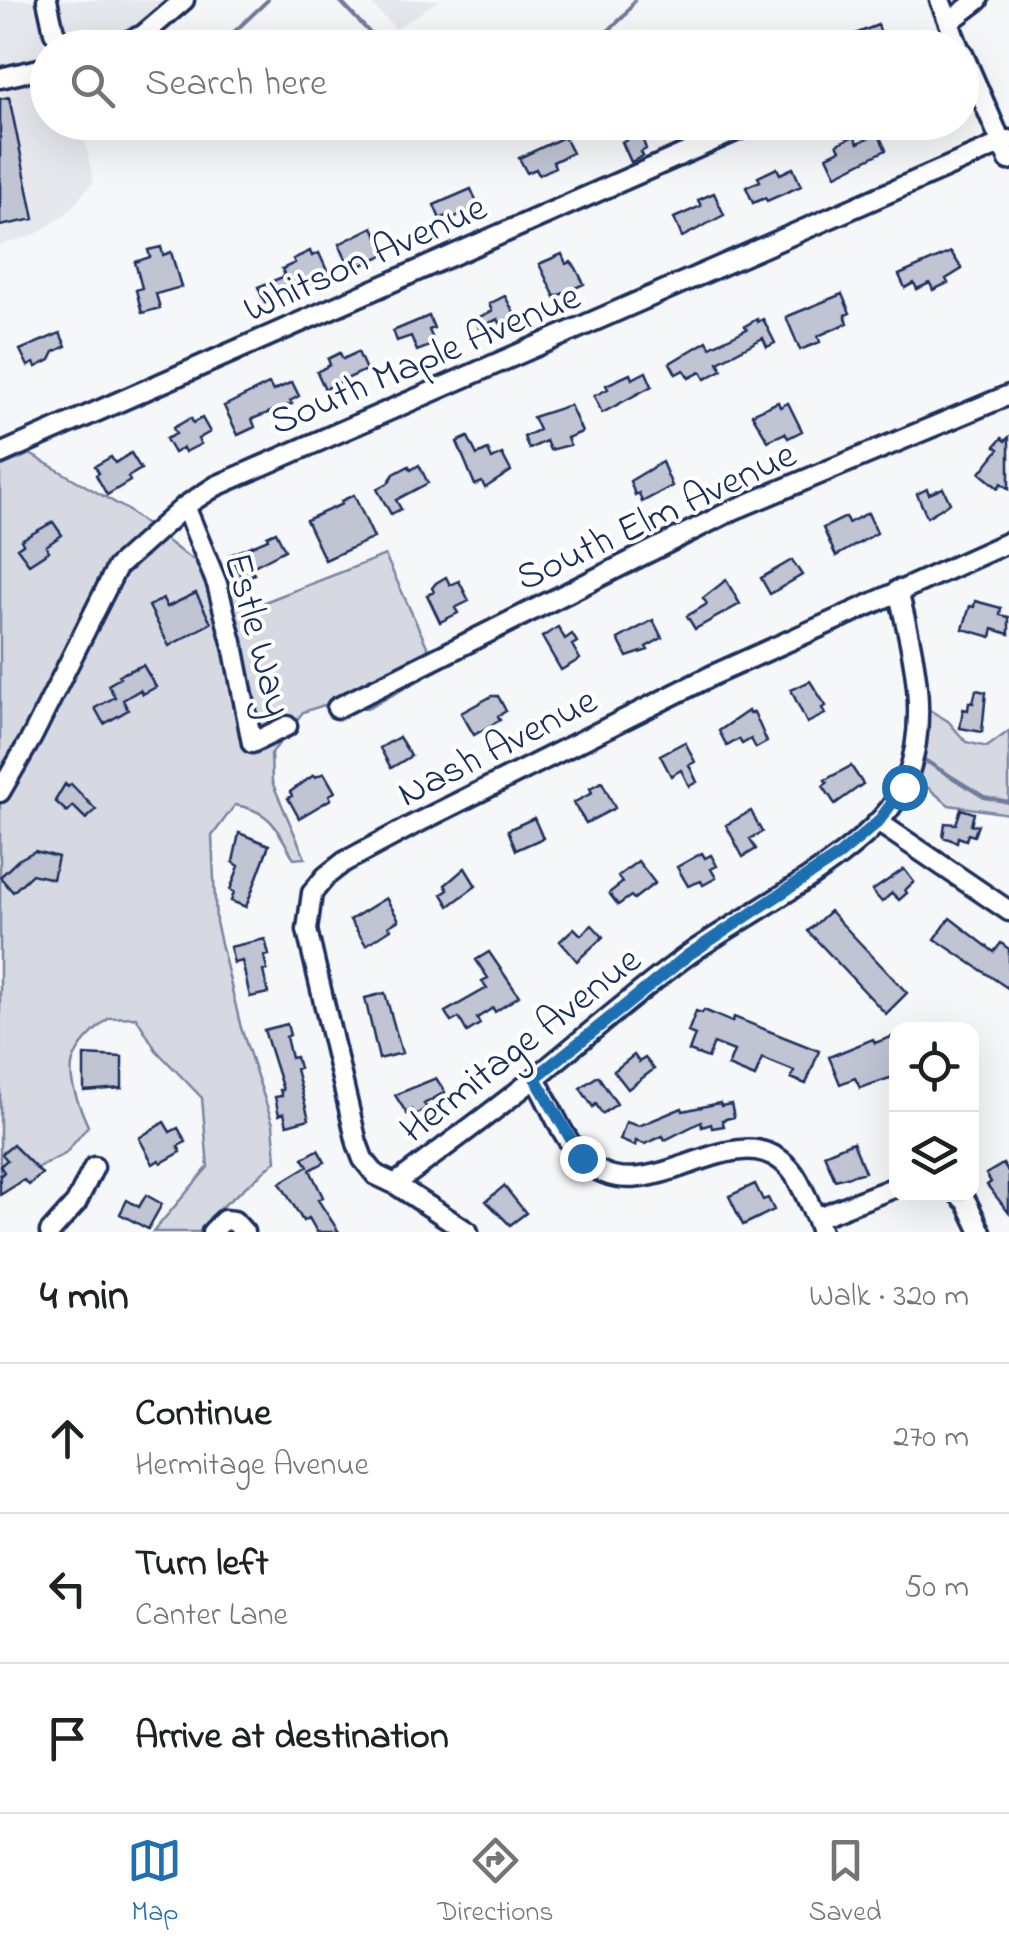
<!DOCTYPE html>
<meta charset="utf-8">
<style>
body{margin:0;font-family:"Indie Flower",sans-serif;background:#f2f2f2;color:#202124}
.controls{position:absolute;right:30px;bottom:30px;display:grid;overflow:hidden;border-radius:20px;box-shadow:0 10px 40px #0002}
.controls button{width:90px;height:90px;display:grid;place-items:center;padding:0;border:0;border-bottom:2px solid #e0e0e0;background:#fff;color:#202124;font:50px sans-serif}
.stop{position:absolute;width:30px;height:30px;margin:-22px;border:8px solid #1f6fb2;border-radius:50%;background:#fff}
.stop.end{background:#1f6fb2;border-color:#fff;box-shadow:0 2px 10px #0008}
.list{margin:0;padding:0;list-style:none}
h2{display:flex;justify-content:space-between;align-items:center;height:130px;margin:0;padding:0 40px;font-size:42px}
h2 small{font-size:32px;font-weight:400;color:#757577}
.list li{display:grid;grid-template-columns:65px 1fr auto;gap:30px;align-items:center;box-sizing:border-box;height:150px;padding:0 40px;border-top:2px solid #e0e0e0}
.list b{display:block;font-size:38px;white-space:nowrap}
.list p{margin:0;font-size:32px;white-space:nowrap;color:#757577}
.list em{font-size:32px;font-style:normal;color:#757577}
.icon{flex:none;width:55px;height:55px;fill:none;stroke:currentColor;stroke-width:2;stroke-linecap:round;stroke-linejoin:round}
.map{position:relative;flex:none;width:1009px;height:1232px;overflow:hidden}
.search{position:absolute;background:#fff;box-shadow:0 10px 40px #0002;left:30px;right:30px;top:30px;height:110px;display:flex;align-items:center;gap:25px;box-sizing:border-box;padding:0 35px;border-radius:55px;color:#757577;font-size:38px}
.sheet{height:580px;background:#fff}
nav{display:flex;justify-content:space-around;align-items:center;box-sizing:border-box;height:140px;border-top:2px solid #e0e0e0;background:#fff;font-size:28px;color:#757577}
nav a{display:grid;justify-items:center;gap:5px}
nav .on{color:#1f6fb2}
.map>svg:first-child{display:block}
</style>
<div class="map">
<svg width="1009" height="1232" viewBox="0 0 1009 1232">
<rect width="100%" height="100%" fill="#f6f7f9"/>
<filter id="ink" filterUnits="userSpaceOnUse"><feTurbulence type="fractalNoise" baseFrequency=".01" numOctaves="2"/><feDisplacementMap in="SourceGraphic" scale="20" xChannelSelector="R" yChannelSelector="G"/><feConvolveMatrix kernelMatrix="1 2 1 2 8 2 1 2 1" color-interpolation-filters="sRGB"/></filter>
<g filter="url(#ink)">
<!-- built -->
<path fill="#e6e8ee" d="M0,0H35L46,54L41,59L44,76L47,75L48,122L82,123L93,182L65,215L34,235L0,245Z
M60,0H176L150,25L99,46H85L72,38L66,26Z
M367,0H439L396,29Z"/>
<!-- green -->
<path fill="#d6d9e2" stroke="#7884a0" stroke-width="2.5" d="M30,454L126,509L180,551L262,603L385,555L438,670L367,709L324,705L303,712L271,754L272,782L305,858L294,859C277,829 272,811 235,805L212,836L216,922L241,1028L273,1124L276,1161L210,1217L204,1232H153L208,1167L202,1098L156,1050L136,1017L109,1018C62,1058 64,1071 88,1126L65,1154L0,1186V467Z
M926,708L948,721L966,742L987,747L1009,731V814L949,805L916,778L922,754Z"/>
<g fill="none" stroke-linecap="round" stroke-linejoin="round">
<!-- stream -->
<path stroke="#707c99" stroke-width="4" d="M339,0L384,48
M217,48L268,0
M590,48L625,15L635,0
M926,761L984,797L1009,802"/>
</g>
<!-- building -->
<path fill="#c0c4d3" stroke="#1b2f5e" stroke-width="2.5" d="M878,25L886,48H855L850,36Z
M9,97L34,219L0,226V99Z
M638,126L646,149L641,152L643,156L631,162L622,142L627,140L623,134Z
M878,133L886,150L836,175L827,156L840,150L837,144L854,136L858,143Z
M564,137L572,153L553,162L555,167L539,175L536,169L527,173L519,158Z
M777,168L780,174L793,168L801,186L767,201L765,198L753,203L746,187L760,181L758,177Z
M471,189L479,207L453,218L452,214L440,219L434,205Z
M714,193L724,215L682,237L674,218L701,206L698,200Z
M373,227L386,254L351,270L339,244Z
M161,247L163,255L171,252L181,287L156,294L160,308L142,313L136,290L142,288L135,262L150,257L148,250Z
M310,251L312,256L319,253L329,275L265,303L258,287L285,276L282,269L295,263L293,259Z
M951,252L962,269L946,279L948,283L933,290L930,283L917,289L914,283L905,288L899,275Z
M562,254L566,264L571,262L576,268L584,284L555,297L539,264Z
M842,294L850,313L845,315L848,323L818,336L820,342L800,350L786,317Z
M505,296L515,315L500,323L498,319L479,328L475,319L492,311L489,304Z
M429,316L434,328L429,330L435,344L417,351L411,336L397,341L393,331Z
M757,319L758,322L763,319L775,343L767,347L763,338L718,362L722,370L705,379L701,372L689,378L684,370L676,374L670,363L707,341L710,347L747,329L745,326Z
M60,333L66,346L54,352L50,360L36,367L34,363L28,366L20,350Z
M358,352L366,370L325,389L317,372L330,365L328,359L340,353L343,359Z
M646,372L652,386L602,413L594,396L608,389L606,385L630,374L632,379Z
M292,382L299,396L290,401L292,404L252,419L255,427L238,435L224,406L269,384L273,391Z
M778,402L780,407L788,403L802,431L788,438L785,433L768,441L752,414Z
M570,405L582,432L567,438L570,445L550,450L546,441L529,449L524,437L539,430L533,417Z
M191,418L193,423L202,418L210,432L198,439L201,444L185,452L183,448L174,453L166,439L176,434L173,428Z
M468,437L477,455L488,450L492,459L502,454L511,471L485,488L482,482L475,485L457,442Z
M1009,437V489L1001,483L998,488L980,473L999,449L995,446L1002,438L1005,441Z
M131,453L141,469L128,477L130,481L107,495L96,475L99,473L95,466L111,457L115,463Z
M662,462L672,486L642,502L639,493L635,495L630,481Z
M419,465L428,483L396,500L401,509L391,514L377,489L388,483L394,474L409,466L411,470Z
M943,488L950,503L927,517L917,494L927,489L929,494Z
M354,495L374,538L325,560L306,520L342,504L341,501Z
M868,513L877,533L836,556L823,528L846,517L848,523Z
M53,522L62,535L46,546L49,551L29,564L17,548L23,544L21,540Z
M276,532L285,550L250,568L254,574L243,580L230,555L268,539L267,536Z
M792,560L802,575L770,594L761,578Z
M446,577L450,585L459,581L469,601L455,608L458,613L440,622L427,595L434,592L432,588L436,583Z
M726,580L740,604L695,629L687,616L707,604L703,598Z
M196,593L211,623L169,646L149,606L163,599L167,607Z
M975,601L1001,608L1000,615L1009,617V634L993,629L991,637L963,629L970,606L974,607Z
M653,620L662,638L646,647L648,650L627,657L618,639Z
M558,627L565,639L572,634L577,642L572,645L580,659L561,670L542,637Z
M143,665L156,687L143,694L140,690L123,700L128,710L104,724L95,708L115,697L108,685L120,678L119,675Z
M810,681L826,706L822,708L825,714L807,723L791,690Z
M976,690L986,692L982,732L960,728L963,709L968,710L969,702L973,703Z
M492,696H498L506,711L498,716L500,720L474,735L461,713Z
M748,711L749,714L754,712L767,742L756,748L751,739L742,744L739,739L727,746L719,731Z
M399,737L411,756L391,768L380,748Z
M685,742L695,762L689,765L697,782L689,786L681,770L671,776L660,755Z
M851,766L863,784L835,804L823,786L827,783L825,780Z
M324,773L335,792L329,795L331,799L299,818L288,798L292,796L290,792L314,775L316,777Z
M602,782L615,808L586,823L573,803L592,793L590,788Z
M65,784L68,787L71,784L96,810L86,819L73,806L67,812L55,801Z
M961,809L974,813L971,825H978L974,836L968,834L966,840L958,837L957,842L943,837L945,823L956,824Z
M751,811L762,832L750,839L756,849L743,857L726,825Z
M534,818L543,838L516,850L508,830Z
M239,833L269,845L246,907L231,901L234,892L230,890L239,866L233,862Z
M35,851L58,857L53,879L32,874L13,892L0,877L18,860Z
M702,853L705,858L711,855L717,866L711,869L716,878L703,885L701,881L688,886L677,867Z
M638,861L655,883L634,899L631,896L618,905L609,893L622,883L618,876Z
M465,868L476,886L449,906L442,894L448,890L445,885Z
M904,869L914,882L905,890L907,893L899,900L892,893L882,902L872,891Z
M386,898L399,920L389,926L391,929L366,945L350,920Z
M830,911L907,993L886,1014L808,931Z
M950,918L994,952L1001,943L1009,949V989L935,939Z
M592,925L603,937L577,961L560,941L574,928L581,935Z
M265,939L269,955L264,956L267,970L263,971L268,993L250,997L242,961L234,963L230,947Z
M489,952L519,996L495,1012L493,1008L477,1018L480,1024L467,1032L459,1018L451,1022L445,1012L487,988L482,981L488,978L476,960Z
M385,993L402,1053L379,1059L365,998Z
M704,1010L732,1022L734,1017L819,1051L806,1084L791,1078L794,1071L762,1058L755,1077L728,1066L734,1051L714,1043L708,1058L689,1051L695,1035L688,1032L696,1011L702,1013Z
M287,1024L290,1035L286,1037L291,1058L296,1057L299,1068L296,1069L309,1119L287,1125L284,1113L279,1115L275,1097L282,1096L280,1090H283L264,1030Z
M891,1037L896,1050V1076L860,1088L855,1078L840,1084L829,1057L873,1039L875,1043Z
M84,1055L122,1057V1088L84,1091Z
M634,1055L639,1062L645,1058L654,1069L628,1089L614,1071Z
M598,1076L617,1104L602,1114L596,1104L593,1107L580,1088Z
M436,1078L445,1092L424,1104L427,1108L415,1115L412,1110L407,1114L395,1095Z
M720,1103L721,1106L731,1104L734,1117L722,1120L724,1126L712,1128L711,1124L702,1127L701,1122L665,1140L663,1136L645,1144L636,1141L635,1146L620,1140L626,1122L639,1126L682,1108L683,1111Z
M164,1122L170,1132L178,1128L186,1142L178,1146L181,1152L161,1163L159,1160L153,1164L139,1138Z
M853,1142L865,1172L835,1180L824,1154Z
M13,1145L42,1174L29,1185L24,1180L0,1195V1176L4,1172L0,1166L7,1160L2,1154Z
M318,1150L325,1162L310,1170L323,1197L318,1200L339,1232H317L309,1218L303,1221L280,1183L308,1166L303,1158Z
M1003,1164L1009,1173V1213L987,1185L991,1182L986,1174Z
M755,1184L763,1200L768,1198L774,1210L743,1225L729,1196Z
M504,1186L526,1213L510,1225L486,1201Z
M146,1195L162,1204L148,1229L120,1214L127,1200L139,1207Z"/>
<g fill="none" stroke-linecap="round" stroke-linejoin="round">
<!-- minor casing -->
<g stroke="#1b2f5e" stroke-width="25">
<path id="minor" d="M47,0L54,32L66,48
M940,0L959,48
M949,22L978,0
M111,48L143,35L184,0
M962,52L1009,160
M0,78L48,67
M0,454L756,122
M185,506L217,584L234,650L252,743L287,726
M337,708L733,510L1009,395
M0,792L32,737L117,567L185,506L216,486L1009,140
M878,822L1009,911
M535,1078C549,1103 562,1137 582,1158C644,1222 737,1105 791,1170C802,1183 808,1203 816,1218
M395,1184C444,1147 493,1112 540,1074C589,1034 637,992 688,955C746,913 878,850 905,783C931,720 913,653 898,590
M958,1194L967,1203L981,1232
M50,1232L76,1203L94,1167
M212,1232L224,1220L234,1221L244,1232
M468,1232L395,1184L376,1175L363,1159L357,1143L307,930L312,893L326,876L344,862L411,826L713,675L1009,542
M821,1232L816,1218L896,1187"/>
</g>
<!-- minor -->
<use href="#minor" stroke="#fff" stroke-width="18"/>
</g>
</g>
<g fill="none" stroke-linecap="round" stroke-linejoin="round" filter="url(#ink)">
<!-- route -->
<path stroke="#1f6fb2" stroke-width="12" d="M582,1158L535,1078L688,955L838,856L878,822L904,787"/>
</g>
<g text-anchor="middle" stroke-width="8" stroke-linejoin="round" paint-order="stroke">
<!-- street labels -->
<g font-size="40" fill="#1b2f5e" stroke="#fff">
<text transform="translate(364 256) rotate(-24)" y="14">Whitson Avenue</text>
<text transform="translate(424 357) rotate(-23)" y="14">South Maple Avenue</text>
<text transform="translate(655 514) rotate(-25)" y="14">South Elm Avenue</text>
<text transform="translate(260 634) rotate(75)" y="14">Estle Way</text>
<text transform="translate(496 745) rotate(-27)" y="14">Nash Avenue</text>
<text transform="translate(519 1043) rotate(-38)" y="14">Hermitage Avenue</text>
</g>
</g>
</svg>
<div class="controls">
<button><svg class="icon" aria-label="locate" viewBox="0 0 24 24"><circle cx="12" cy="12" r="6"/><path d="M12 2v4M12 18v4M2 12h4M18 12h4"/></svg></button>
<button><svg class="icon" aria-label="layers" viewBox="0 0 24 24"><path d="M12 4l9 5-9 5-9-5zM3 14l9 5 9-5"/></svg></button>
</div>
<div class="stop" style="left:904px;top:787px"></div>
<div class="stop end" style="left:582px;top:1158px"></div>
<div class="search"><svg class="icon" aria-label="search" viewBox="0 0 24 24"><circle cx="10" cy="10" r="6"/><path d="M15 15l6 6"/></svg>Search here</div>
</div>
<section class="sheet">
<h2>4 min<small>Walk · 320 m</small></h2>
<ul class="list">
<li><svg class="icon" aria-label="ahead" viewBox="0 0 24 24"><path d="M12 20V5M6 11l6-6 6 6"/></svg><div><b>Continue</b><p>Hermitage Avenue</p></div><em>270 m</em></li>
<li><svg class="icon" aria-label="left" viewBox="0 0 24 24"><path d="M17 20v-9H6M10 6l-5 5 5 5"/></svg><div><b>Turn left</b><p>Canter Lane</p></div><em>50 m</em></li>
<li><svg class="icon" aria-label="arrive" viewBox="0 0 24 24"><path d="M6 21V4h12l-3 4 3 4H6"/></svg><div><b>Arrive at destination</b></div></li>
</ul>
</section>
<nav>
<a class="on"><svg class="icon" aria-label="map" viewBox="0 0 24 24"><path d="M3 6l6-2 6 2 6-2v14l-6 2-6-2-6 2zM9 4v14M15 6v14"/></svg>Map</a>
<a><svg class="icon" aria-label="directions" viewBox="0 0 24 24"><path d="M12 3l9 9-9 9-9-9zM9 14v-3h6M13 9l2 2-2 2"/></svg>Directions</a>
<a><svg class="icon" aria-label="saved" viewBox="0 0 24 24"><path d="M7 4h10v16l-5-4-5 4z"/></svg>Saved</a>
</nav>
